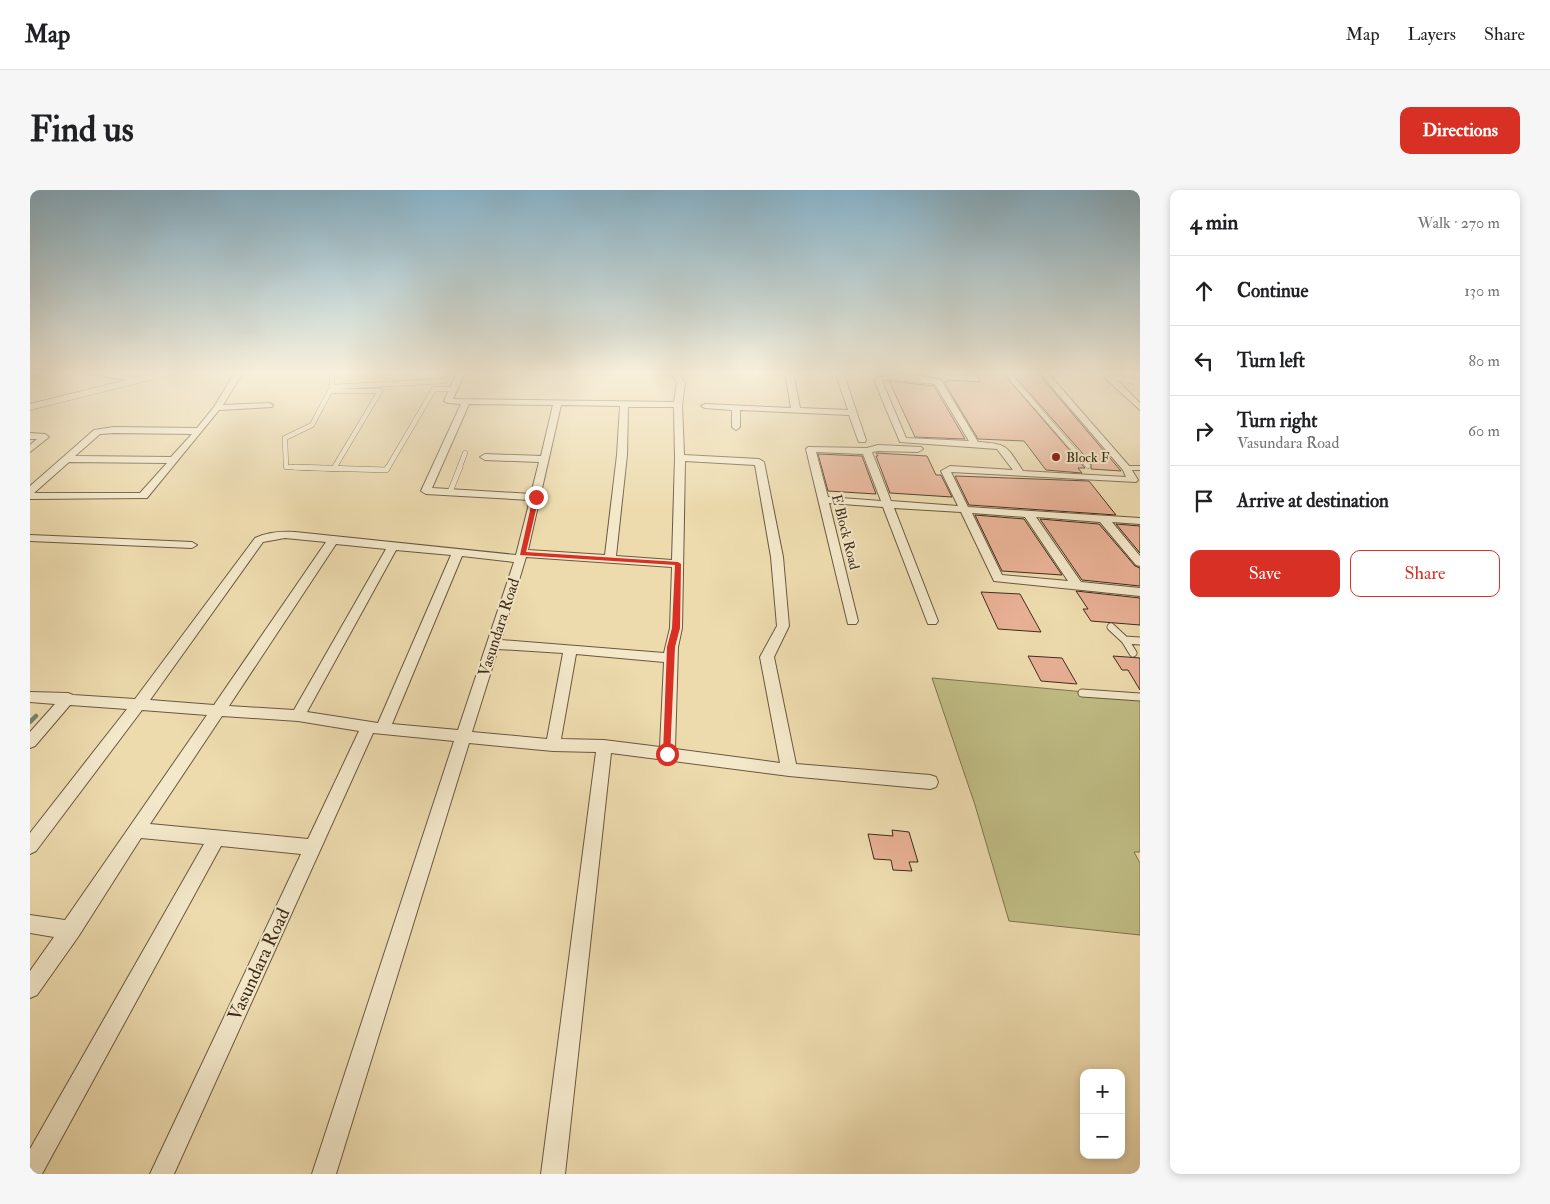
<!DOCTYPE html>
<meta charset="utf-8">
<style>
body{margin:0;font-family:"IM FELL Double Pica",serif;background:#f6f6f6;color:#202124}
.controls{position:absolute;right:15px;bottom:15px;display:grid;overflow:hidden;border-radius:10px;box-shadow:0 2px 8px #0003}
.controls button{width:45px;height:45px;display:grid;place-items:center;padding:0;border:0;border-bottom:1px solid #e0e0e0;background:#fff;color:#202124;font:25px sans-serif}
.stop{position:absolute;width:15px;height:15px;margin:-11px;border:4px solid #d93025;border-radius:50%;background:#fff}
.stop.end{background:#d93025;border-color:#fff;box-shadow:0 1px 5px #0008}
.list{margin:0;padding:0;list-style:none}
h2{display:flex;justify-content:space-between;align-items:center;height:65px;margin:0;padding:0 20px;font-size:21px}
h2 small{font-size:16px;font-weight:400;color:#757577}
.list li{display:grid;grid-template-columns:32px 1fr auto;gap:15px;align-items:center;box-sizing:border-box;height:70px;padding:0 20px;border-top:1px solid #e0e0e0}
.list b{display:block;font-size:19px;white-space:nowrap}
.list p{margin:0;font-size:16px;white-space:nowrap;color:#757577}
.list em{font-size:16px;font-style:normal;color:#757577}
.actions{display:flex;gap:10px;padding:15px 20px}
.actions a{flex:1;padding:11px 0;border:1px solid #d93025;border-radius:10px;text-align:center;font-size:18px;color:#d93025}
.actions .main{background:#d93025;color:#fff}
.icon{flex:none;width:28px;height:28px;fill:none;stroke:currentColor;stroke-width:2;stroke-linecap:round;stroke-linejoin:round}
.map{position:relative;flex:none;width:1110px;height:984px;overflow:hidden;border-radius:10px}
header{display:flex;align-items:center;gap:30px;box-sizing:border-box;height:70px;padding:0 25px;background:#fff;border-bottom:1px solid #e0e0e0}
header strong{font-size:24px}
nav{display:flex;gap:28px;margin-inline-start:auto;font-size:18px}
.intro{display:flex;align-items:center;justify-content:space-between;box-sizing:border-box;height:120px;padding:0 30px}
h1{margin:0;font-size:35px}
.button{padding:12px 22px;border-radius:10px;background:#d93025;color:#fff;font-size:18px;font-weight:700}
main{display:flex;gap:30px;padding:0 30px}
aside{flex:1;background:#fff;border-radius:10px;box-shadow:0 2px 8px #0003}
.map>svg:first-child{display:block}
</style>
<header>
<strong>Map</strong>
<nav><a>Map</a><a>Layers</a><a>Share</a></nav>
</header>
<div class="intro"><h1>Find us</h1><a class="button">Directions</a></div>
<main>
<div class="map">
<svg width="1110" height="984" viewBox="0 0 1110 984">
<rect width="100%" height="100%" fill="#eddbae"/>
<filter id="stains"><feTurbulence type="fractalNoise" baseFrequency=".004" numOctaves="4"/><feColorMatrix values="0 0 0 0 .2 0 0 0 0 .09 0 0 0 0 .02 0 0 0 .5 -.17"/></filter>
<radialGradient id="worn" r=".72"><stop offset=".6" stop-color="#630" stop-opacity="0"/><stop offset="1" stop-color="#630" stop-opacity=".3"/></radialGradient>
<!-- green -->
<path fill="#c0bd85" stroke="#807450" d="M902,488L1110,507V662H1104L1110,673V745L979,731L945,615Z"/>
<g fill="none" stroke-linecap="round" stroke-linejoin="round">
<!-- stream -->
<path stroke="#758272" stroke-width="4.5" d="M0,532L6,526"/>
</g>
<!-- building -->
<path fill="#e8b095" stroke="#3f2c1a" d="M944,182H972L1055,278H1048L1052,283L1016,280L994,251L948,249L914,192H918L917,190L951,192Z
M981,182H1007L1091,281L1061,279V273Z
M859,191L904,196L935,249L885,247Z
M846,263L897,266L906,285H911L922,307L860,303L846,266H848Z
M788,264L832,266L846,304L798,301Z
M925,286L1059,291L1086,325L939,315Z
M945,325L994,329L1032,385L972,381Z
M1010,329L1069,334L1105,376L1110,378V396L1052,390Z
M1086,334L1110,336V363Z
M1046,401L1110,408V435L1061,431L1053,419H1058Z
M951,402L990,404L1011,442L968,439Z
M998,466L1032,468L1047,494L1011,491Z
M1083,466L1110,468V500L1098,480H1092Z
M862,640L879,642L888,672H879L882,681L863,680L861,670L844,669L838,644L863,646Z"/>
<g fill="none" stroke-linecap="round" stroke-linejoin="round">
<!-- service-far2 casing -->
<g stroke="#6a583f" stroke-width="5.5">
<path id="service-far2" d="M302,182V197L415,191L419,182
M976,182L1058,276
M304,278L350,201H300L282,235L255,248L256,277L307,279
M357,279L404,199H423
M429,279L435,263"/>
</g>
<!-- service-far1 casing -->
<g stroke="#6a583f" stroke-width="6">
<path id="service-far1" d="M265,277L356,280L358,277
M420,302L430,277"/>
</g>
<!-- service casing -->
<g stroke="#6a583f" stroke-width="9">
<path id="service" d="M1081,437L1095,450L1110,451
M1095,450L1103,463
M1052,503L1110,507"/>
</g>
<!-- pedestrian casing -->
<g stroke="#6a583f" stroke-width="2">
<path id="pedestrian" d="M1110,276V280H1095L1092,278L1095,276Z"/>
</g>
<!-- minor casing -->
<g stroke="#6a583f" stroke-width="2">
<path id="minor" d="M54,182L92,184L110,190L106,192Z
M205,182H213L193,215L239,213L243,215L242,217L189,220L117,308L0,309V296L64,240L84,237L167,238L184,217ZM84,243L162,244L141,267L45,266L70,244ZM39,272L137,273L110,303H4Z
M427,182H435L423,209L644,212L647,193L640,182H648L655,193L652,215L654,265L729,269L734,272L753,367L759,436L744,467L766,574L900,585L906,587L908,592L906,597L900,599L759,586L581,563L535,984H511L566,562L523,561L439,553L306,984H282L424,551L343,543L144,984H120L271,664L191,656L12,984H0V959L174,654L111,648L48,747L7,805L0,808V781L24,747L0,743V725L35,730L177,525L112,520L6,661L0,664V643L97,519L40,515L5,556L0,558V542L25,514L0,512V502L38,503L43,505L105,509L225,348C238,342 251,341 265,342L486,365L500,310L396,304L391,301L431,214L418,213L414,211ZM439,214L523,215L511,266L455,264L450,267L455,270L509,272L501,304L402,298ZM531,215L590,216L587,265L575,365L498,360ZM598,217H644L645,268L642,370L586,366L597,265ZM655,271L725,275L741,367L747,436L730,467L750,573L645,559L648,457L652,438ZM255,348L296,352L184,515L120,510L233,352ZM306,354L356,359L264,520L199,516ZM366,360L421,365L348,533L277,522ZM432,366L484,372L428,540L362,534ZM496,367L642,377L640,438L634,463L471,450ZM468,459L533,463L517,549L442,542ZM546,464L634,472L630,557L574,550L531,549ZM192,526L268,531L329,541L278,649L120,634Z
M755,182H763L770,218L818,220L805,182H813L836,250L835,252H829L828,250L819,225L710,220V237L706,240L702,237V220L675,218L671,216L675,214L761,218Z
M1009,182H1017L1100,277L1108,290L1106,292L921,282L938,317L1110,328V334L1082,332L1110,366V376L1106,375L1070,332L1006,327L1051,392L1110,398V406L964,391L931,322L864,318L908,431L906,434H898L853,317L799,313L828,431L826,434H818L776,259L778,257L837,258L848,255L891,257L893,259L888,262L848,261L842,262L861,311L928,316L911,281L920,276L983,280L967,259L870,252L844,190C856,181 896,186 911,190L948,252C979,254 976,256 993,281L1096,287L1093,280ZM858,189L905,194L939,251L876,248L852,191ZM786,262L833,264L851,311L798,307ZM942,323L995,327L1038,391L972,385Z
M1075,184H1081L1110,213V220L1075,188Z
M0,243L15,244L19,247L0,262V255L7,249H0Z
M0,345L162,352L167,355L162,358L0,351Z"/>
</g>
<!-- tertiary casing -->
<g stroke="#6a583f" stroke-width="1">
<path id="tertiary" d="M129,182H146L144,184L0,220V214Z
M1058,182H1075L1110,190V196L1060,184Z"/>
</g>
<!-- service-far2 -->
<use href="#service-far2" stroke="#f3e8ca" stroke-width="4.5"/>
<!-- service-far1 -->
<use href="#service-far1" stroke="#f3e8ca" stroke-width="5"/>
<!-- service -->
<use href="#service" stroke="#f3e8ca" stroke-width="7"/>
<!-- pedestrian -->
<use href="#pedestrian" fill="#f3e8ca" fill-rule="evenodd"/>
<!-- minor -->
<use href="#minor" fill="#f3e8ca" fill-rule="evenodd"/>
<!-- tertiary -->
<use href="#tertiary" fill="#f3e8ca" fill-rule="evenodd"/>
</g>
<!-- sky -->
<linearGradient id="sky" x2="0" y2="1"><stop stop-color="#88b7d0"/><stop offset="0.57" stop-color="#f7efdb"/><stop offset="1" stop-color="#f7efdb" stop-opacity="0"/></linearGradient>
<rect width="1110" height="320" fill="url(#sky)"/>
<!-- route -->
<path fill="#d93025" d="M506,305L509,307L496,362L648,372L651,374L650,438L645,457L640,566H634L633,564L637,457L642,438L645,375L490,365L503,307Z"/>
<!-- markers -->
<circle fill="#8f2418" stroke="#f3e8ca" stroke-width="2" cx="1026" cy="267" r="5"/>
<g text-anchor="middle" stroke-width="4" stroke-linejoin="round" paint-order="stroke">
<!-- far-poi labels -->
<g font-size="14" fill="#3f2c1a" stroke="#f3e8ca" text-anchor="start">
<text x="1036" y="272">Block F</text>
</g>
<!-- far-street labels -->
<g font-size="14" fill="#3f2c1a" stroke="#f3e8ca">
<text transform="translate(816 342) rotate(76)" y="5">E Block Road</text>
</g>
<!-- street labels -->
<g font-size="16" fill="#3f2c1a" stroke="#f3e8ca">
<text transform="translate(468 437) rotate(-72)" y="6">Vasundara Road</text>
</g>
<!-- near-street labels -->
<g font-size="19" fill="#3f2c1a" stroke="#f3e8ca">
<text transform="translate(228 774) rotate(-65)" y="7">Vasundara Road</text>
</g>
</g>
<rect width="100%" height="100%" filter="url(#stains)"/>
<rect width="100%" height="100%" fill="url(#worn)"/>
</svg>
<div class="controls">
<button>+</button>
<button>−</button>
</div>
<div class="stop" style="left:637px;top:564px"></div>
<div class="stop end" style="left:506px;top:307px"></div>
</div>
<aside>
<h2>4 min<small>Walk · 270 m</small></h2>
<ul class="list">
<li><svg class="icon" aria-label="ahead" viewBox="0 0 24 24"><path d="M12 20V5M6 11l6-6 6 6"/></svg><div><b>Continue</b></div><em>130 m</em></li>
<li><svg class="icon" aria-label="left" viewBox="0 0 24 24"><path d="M17 20v-9H6M10 6l-5 5 5 5"/></svg><div><b>Turn left</b></div><em>80 m</em></li>
<li><svg class="icon" aria-label="right" viewBox="0 0 24 24"><path d="M7 20v-9h11M14 6l5 5-5 5"/></svg><div><b>Turn right</b><p>Vasundara Road</p></div><em>60 m</em></li>
<li><svg class="icon" aria-label="arrive" viewBox="0 0 24 24"><path d="M6 21V4h12l-3 4 3 4H6"/></svg><div><b>Arrive at destination</b></div></li>
</ul>
<div class="actions"><a class="main">Save</a><a>Share</a></div>
</aside>
</main>
